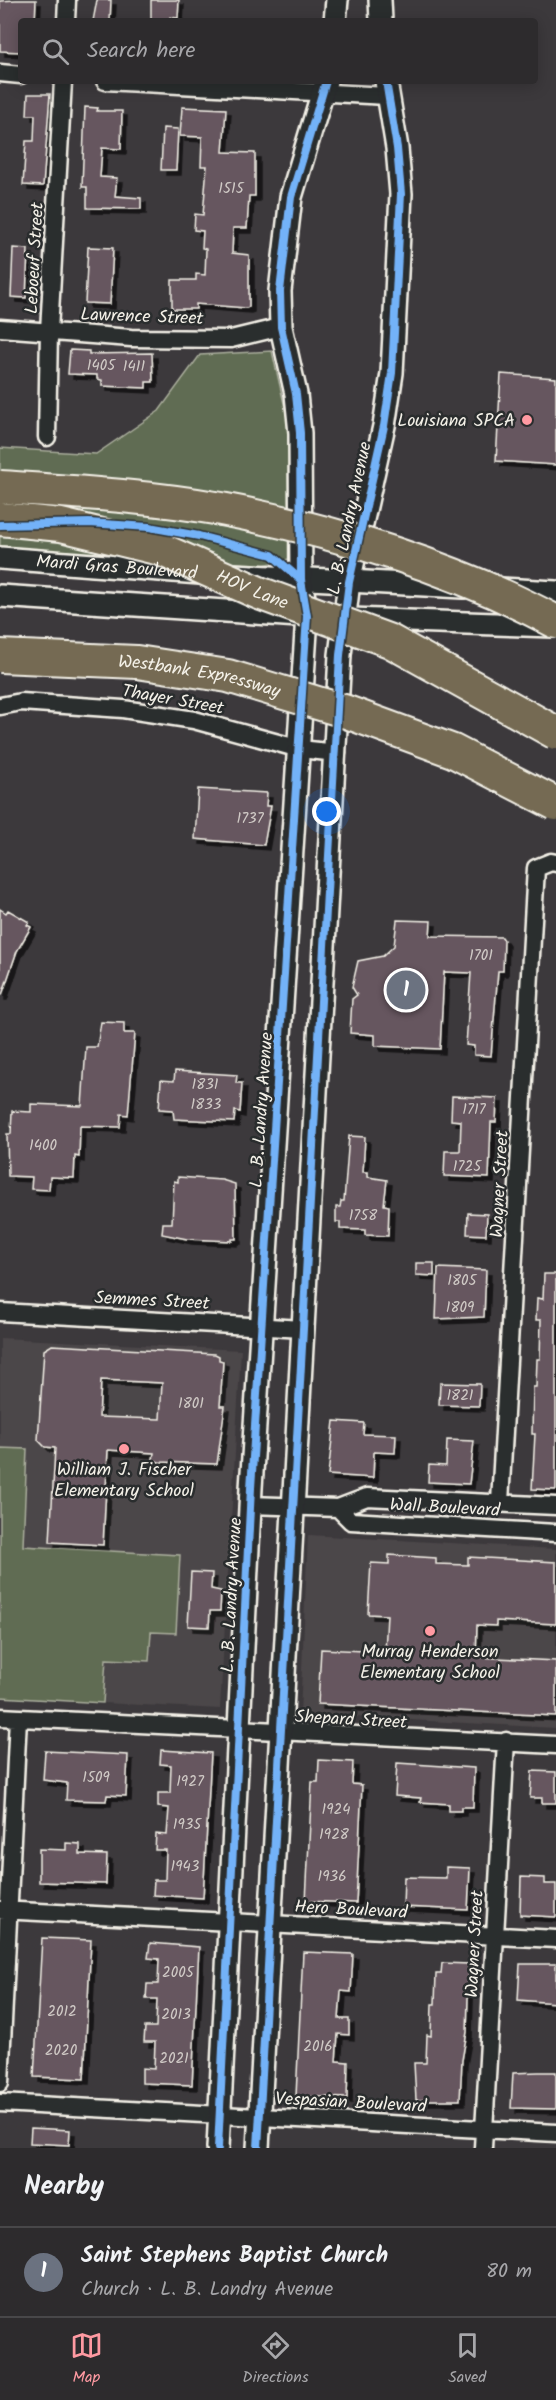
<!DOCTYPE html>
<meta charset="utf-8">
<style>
body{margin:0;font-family:Kalam,sans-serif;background:#393739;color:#f1f3f6}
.you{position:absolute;left:327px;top:812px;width:21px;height:21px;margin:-15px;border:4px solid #fff;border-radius:50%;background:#1a73e8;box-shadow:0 0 0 9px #1a73e833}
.badge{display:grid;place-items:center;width:39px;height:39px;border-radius:50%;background:#ff9aa2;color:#fff;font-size:20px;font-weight:700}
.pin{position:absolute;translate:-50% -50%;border:3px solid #fff;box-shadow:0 2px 6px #0006}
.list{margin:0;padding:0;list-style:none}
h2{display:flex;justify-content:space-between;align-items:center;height:78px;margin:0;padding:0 24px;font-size:26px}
h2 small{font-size:20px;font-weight:400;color:#a7a7aa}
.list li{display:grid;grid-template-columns:39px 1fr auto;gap:18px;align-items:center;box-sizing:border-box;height:90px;padding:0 24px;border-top:2px solid #484749}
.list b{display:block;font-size:22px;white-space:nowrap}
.list p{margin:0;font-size:20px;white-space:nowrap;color:#a7a7aa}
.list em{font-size:20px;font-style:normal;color:#a7a7aa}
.icon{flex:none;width:33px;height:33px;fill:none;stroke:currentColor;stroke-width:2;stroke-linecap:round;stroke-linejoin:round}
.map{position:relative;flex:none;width:556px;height:2148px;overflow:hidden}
.search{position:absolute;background:#2d2b2d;box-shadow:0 3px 15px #0003;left:18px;right:18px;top:18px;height:66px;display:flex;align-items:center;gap:15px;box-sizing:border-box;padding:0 21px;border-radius:6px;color:#a7a7aa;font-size:22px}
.sheet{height:168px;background:#2d2b2d}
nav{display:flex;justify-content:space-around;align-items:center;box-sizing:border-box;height:84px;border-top:2px solid #484749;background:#2d2b2d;font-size:16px;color:#a7a7aa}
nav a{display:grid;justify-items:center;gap:3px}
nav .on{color:#ff9aa2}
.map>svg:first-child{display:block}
</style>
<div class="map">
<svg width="556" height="2148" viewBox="0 0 556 2148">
<defs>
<filter id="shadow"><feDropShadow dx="5" dy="5" stdDeviation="0" flood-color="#0009"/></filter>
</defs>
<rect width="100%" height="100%" fill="#3c393c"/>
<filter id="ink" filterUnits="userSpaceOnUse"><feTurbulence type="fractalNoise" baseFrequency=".0167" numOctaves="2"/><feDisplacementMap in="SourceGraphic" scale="12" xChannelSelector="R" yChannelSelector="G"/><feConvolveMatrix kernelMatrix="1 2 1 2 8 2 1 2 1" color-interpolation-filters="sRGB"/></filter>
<g filter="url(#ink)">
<!-- built -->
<path fill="#4c4649" d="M0,1338L241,1350L220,1709L103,1703L106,1659L149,1661L150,1632L180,1555L22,1546L27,1450L0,1448Z
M308,1535L556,1549V1728L300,1714Z"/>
<!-- green -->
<path fill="#616c52" stroke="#aaae9d" stroke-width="1.5" d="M272,351L288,421L289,559L255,567L0,546V448L96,454L159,411L200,355Z
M0,1448L27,1449L23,1546L180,1555L176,1633L151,1632L149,1661L106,1659L103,1703L0,1697Z"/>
<!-- building -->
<path fill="#66565e" stroke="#f4f1e8" stroke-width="1.5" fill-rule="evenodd" filter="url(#shadow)" d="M16,0H36L35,21H21V52L0,51V1Z
M97,0H111L110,21H93Z
M151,0H179L178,18L170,17V21H151Z
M28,94H50L43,186L23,185L26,141H34L35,115H27Z
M85,107L98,108L97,111H122L121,149L102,148L100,177L117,178L115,196L141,198V209L87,208V187H82Z
M182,107L226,109L223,152L255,153V196H249L247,228H233L232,253L249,255V307L246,308L196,304V309H172V280H196V274L205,275L206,249L202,248L203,231L194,230L195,214L203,215L207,166H201L202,137L180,136Z
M163,128L178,129L176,170H161Z
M88,247L113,248L110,304L85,303Z
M13,248L28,249L26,298L11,297Z
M70,350L89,351V354L152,353L153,382H146V388L102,386V380L97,379V375L68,374Z
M501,374L556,378V465L496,461Z
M198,789L267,793L266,806H271L264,845L195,839Z
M0,909L6,913L8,910L29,922L27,925L31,927L17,951L2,995H0Z
M397,920L431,921L430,936L502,937L504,940L503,971H498L491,1056L474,1055V1046L466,1045L471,973L444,972L440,1049L375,1046V1035L350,1033L352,999L357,995L352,987L358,961L383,956L394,946Z
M101,1022L124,1023V1033H135L128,1115L121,1114L120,1127L80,1126L79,1157L75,1156L74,1178L50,1177L49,1190L31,1189L32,1177L8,1176L7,1134H11L12,1111L31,1112V1104L82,1106L86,1047H97Z
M175,1071L237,1075L236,1083H242L240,1112L235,1111L234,1122L174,1119L173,1110L159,1109L161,1080L174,1081Z
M452,1096L497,1098L496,1122H491L489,1178L444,1176L445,1151H460L461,1121L451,1120Z
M349,1136L365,1137L363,1172H368V1177L387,1180L384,1205L389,1206L388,1236L365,1235V1230L340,1229V1222H336V1207H340L341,1201H344Z
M178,1177L222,1180L235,1184L236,1239H232V1241L187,1239L162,1234L163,1223H172L174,1181L178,1182Z
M468,1213L487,1214L486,1235L467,1234Z
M416,1263H434V1276L416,1275Z
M438,1268L486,1270L484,1317L436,1319Z
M544,1274H556V1490L532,1489L535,1434H532L533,1387H536L537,1359H540L541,1320H536L537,1298L543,1299Z
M52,1345L215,1354L219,1356V1360L223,1361L220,1406H225L217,1464L159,1462L153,1460L154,1453L108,1450L103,1545L50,1542L55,1448L45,1447L38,1440L44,1350ZM101,1380L162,1383L160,1419L99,1417Z
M440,1383L480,1384L479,1406L439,1405Z
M334,1421L364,1423L363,1434L396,1435L395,1453L374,1452L373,1478L328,1475Z
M447,1440L474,1441L469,1484L428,1482L429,1465L446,1466Z
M389,1555L436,1558V1564L468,1565V1557L556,1562V1624L496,1621V1626L477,1625L476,1657L556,1661V1716L318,1704L321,1649L385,1652L387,1615L368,1614L371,1563L389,1564Z
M191,1572L212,1573L211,1589L221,1591L220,1611H210L209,1627L188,1626Z
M161,1750L211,1753L203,1898L153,1895L154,1880H165L166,1850H155L156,1834L167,1835L169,1808L158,1807V1793H170L171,1765L160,1764Z
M45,1751L128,1755L126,1796L107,1795L106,1801L66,1800L67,1783L43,1780Z
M319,1760L353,1762L352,1784L362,1785L356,1903L306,1901L312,1782H318Z
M397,1763L474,1768L473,1807H461V1811H449V1804L420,1802L421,1798L395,1796Z
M532,1771L556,1772V1803H542V1798H530Z
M66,1843L80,1844V1854L107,1855L106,1884L39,1882V1849L66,1850Z
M446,1867L470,1868L468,1910L403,1907L404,1877L446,1878Z
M521,1877L545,1878V1884H556V1917L520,1915Z
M42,1938L91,1940L84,2079L34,2077Z
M150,1943L199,1947L192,2085L142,2083V2068L154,2069L155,2042H144L145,2027H156L157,1999H146L147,1984H158L159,1959L148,1958Z
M303,1952L353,1954L351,1992L341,1991L339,2019H349V2035L338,2034L336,2061L348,2062L347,2098L296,2096Z
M442,1963L469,1964L467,2032L462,2060L460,2100H416L414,2063H426L427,2035L431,2036L432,2004H435L436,1974H441Z
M520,1964H556V2003L518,2000Z
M538,2072H556V2109L511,2108L513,2073Z
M31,2128L70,2130L69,2145L30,2143Z"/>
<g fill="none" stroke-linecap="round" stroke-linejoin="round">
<!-- minor casing -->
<g stroke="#f4f1e8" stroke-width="21">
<path id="minor" d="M66,21L67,0
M0,73L21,75
M105,81L387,96
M0,328L131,338L231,339L281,327
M47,437L49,331L63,81
M0,706L21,702L123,709L194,720L300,749L337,753
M0,1312L303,1329
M500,1502L536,868L551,862L556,863
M250,1505L338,1508L367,1497L556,1506
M338,1508L351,1521L556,1533
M0,1717L556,1745
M0,1910L556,1939
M0,2083L18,1718
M0,2103L556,2133
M483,2148L506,1741"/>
</g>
<!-- tertiary casing -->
<g stroke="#f4f1e8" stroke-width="26">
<g id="tertiary">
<path d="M380,0L381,21"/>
<path d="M335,21L337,0"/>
<path id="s1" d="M0,558L200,573"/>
<path d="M234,575L463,587"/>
<path d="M501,589L556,592"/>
<path d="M0,596L299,616"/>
<path d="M351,619L553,626"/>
<path d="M218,2148L251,1488L307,616L301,580L300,433L296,394L281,327L280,291L291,197L326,81"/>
<path d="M258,2148L340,655L349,582L384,426L392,373L401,194L397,148L386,81"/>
</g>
</g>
<!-- minor -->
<use href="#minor" stroke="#2a2d2e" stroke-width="16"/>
<!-- tertiary -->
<use href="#tertiary" stroke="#2a2d2e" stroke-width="21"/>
<!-- motorway-bridge casing -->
<g stroke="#f4f1e8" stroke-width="36" stroke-linecap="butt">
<g id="motorway-bridge">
<path d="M0,487C74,492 148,496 221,509C333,530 456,568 556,622"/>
<path id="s2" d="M0,519L61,525L160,549L259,593L390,641L556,733"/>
<path id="s3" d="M0,656L137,662L228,676L344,711L453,751L556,804"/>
</g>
</g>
<!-- motorway-bridge -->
<use href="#motorway-bridge" stroke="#746b52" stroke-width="32"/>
<!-- cycleway casing -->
<g stroke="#2a2d2e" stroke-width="11">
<path id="cycleway" d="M0,525L89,523L149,527L199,536L272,555L301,580
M218,2148L251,1488L307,616L301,580L300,433L296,394L281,327L280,291L291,197L326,81
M258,2148L340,655L349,582L384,426L392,373L401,194L397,148L386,81"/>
</g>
<!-- cycleway -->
<use href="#cycleway" stroke="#73b2f8" stroke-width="8"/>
</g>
</g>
<!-- markers -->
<g fill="#ff9aa2" stroke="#2a2d2e" stroke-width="2">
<circle cx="527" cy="420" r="6"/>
<circle cx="124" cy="1449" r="6"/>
<circle cx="430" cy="1631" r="6"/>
</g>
<g text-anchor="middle" stroke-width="5" stroke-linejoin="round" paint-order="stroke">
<!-- number labels -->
<g font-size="15" fill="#d0cac6">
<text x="231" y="193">1515</text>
<text x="101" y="370">1405</text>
<text x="134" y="371">1411</text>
<text x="250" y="823">1737</text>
<text x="481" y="960">1701</text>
<text x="205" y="1089">1831</text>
<text x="206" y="1109">1833</text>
<text x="474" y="1114">1717</text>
<text x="43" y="1150">1400</text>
<text x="467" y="1171">1725</text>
<text x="363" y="1220">1758</text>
<text x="462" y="1285">1805</text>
<text x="460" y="1312">1809</text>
<text x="460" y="1400">1821</text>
<text x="191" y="1408">1801</text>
<text x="96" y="1782">1509</text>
<text x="190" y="1786">1927</text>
<text x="336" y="1814">1924</text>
<text x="187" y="1829">1935</text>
<text x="334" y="1839">1928</text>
<text x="185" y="1871">1943</text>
<text x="332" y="1881">1936</text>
<text x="178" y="1977">2005</text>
<text x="62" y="2016">2012</text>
<text x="176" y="2019">2013</text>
<text x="318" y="2051">2016</text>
<text x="61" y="2055">2020</text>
<text x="174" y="2063">2021</text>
</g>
<!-- street labels -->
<g font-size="18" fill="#f4f1e8" stroke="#2a2d2e">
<text transform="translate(34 258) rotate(-87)" y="6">Leboeuf Street</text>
<text transform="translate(142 316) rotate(2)" y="6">Lawrence Street</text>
<text transform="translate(349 518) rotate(-78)" y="6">L. B. Landry Avenue</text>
<text dy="6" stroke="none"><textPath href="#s1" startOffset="117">Mardi Gras Boulevard</textPath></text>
<text dy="6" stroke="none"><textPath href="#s2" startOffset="264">HOV Lane</textPath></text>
<text dy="6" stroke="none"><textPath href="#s3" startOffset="201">Westbank Expressway</textPath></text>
<text transform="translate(173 699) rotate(10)" y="6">Thayer Street</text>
<text transform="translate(261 1110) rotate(-86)" y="6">L. B. Landry Avenue</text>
<text transform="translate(499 1184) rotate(-87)" y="6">Wagner Street</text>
<text transform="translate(152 1300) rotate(3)" y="6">Semmes Street</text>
<text transform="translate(445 1507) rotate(3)" y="6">Wall Boulevard</text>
<text transform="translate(231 1595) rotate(-87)" y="6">L. B. Landry Avenue</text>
<text transform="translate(351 1719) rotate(3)" y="6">Shepard Street</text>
<text transform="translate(351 1909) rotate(3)" y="6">Hero Boulevard</text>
<text transform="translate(474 1944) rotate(-87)" y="6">Wagner Street</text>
<text transform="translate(351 2102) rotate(3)" y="6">Vespasian Boulevard</text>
</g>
<!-- poi labels -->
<g font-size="18" fill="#f4f1e8" stroke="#2a2d2e">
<text x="515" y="426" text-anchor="end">Louisiana SPCA</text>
<text x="124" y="1475">William J. Fischer<tspan x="124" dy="21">Elementary School</tspan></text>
<text x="430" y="1657">Murray Henderson<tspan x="430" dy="21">Elementary School</tspan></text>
</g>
</g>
</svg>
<div class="you"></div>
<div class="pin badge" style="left:406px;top:990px;background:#6b7280">1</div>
<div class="search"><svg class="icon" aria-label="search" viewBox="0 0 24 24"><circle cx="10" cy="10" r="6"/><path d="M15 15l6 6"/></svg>Search here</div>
</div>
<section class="sheet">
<h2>Nearby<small></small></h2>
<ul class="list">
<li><span class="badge" style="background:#6b7280">1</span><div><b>Saint Stephens Baptist Church</b><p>Church · L. B. Landry Avenue</p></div><em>80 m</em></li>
</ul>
</section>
<nav>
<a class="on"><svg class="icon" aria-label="map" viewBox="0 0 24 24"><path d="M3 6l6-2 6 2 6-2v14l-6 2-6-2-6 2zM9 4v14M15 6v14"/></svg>Map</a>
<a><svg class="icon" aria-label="directions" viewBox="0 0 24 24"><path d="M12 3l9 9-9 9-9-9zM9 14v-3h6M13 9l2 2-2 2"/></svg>Directions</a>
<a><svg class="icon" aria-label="saved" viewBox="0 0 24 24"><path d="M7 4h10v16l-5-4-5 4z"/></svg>Saved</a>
</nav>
